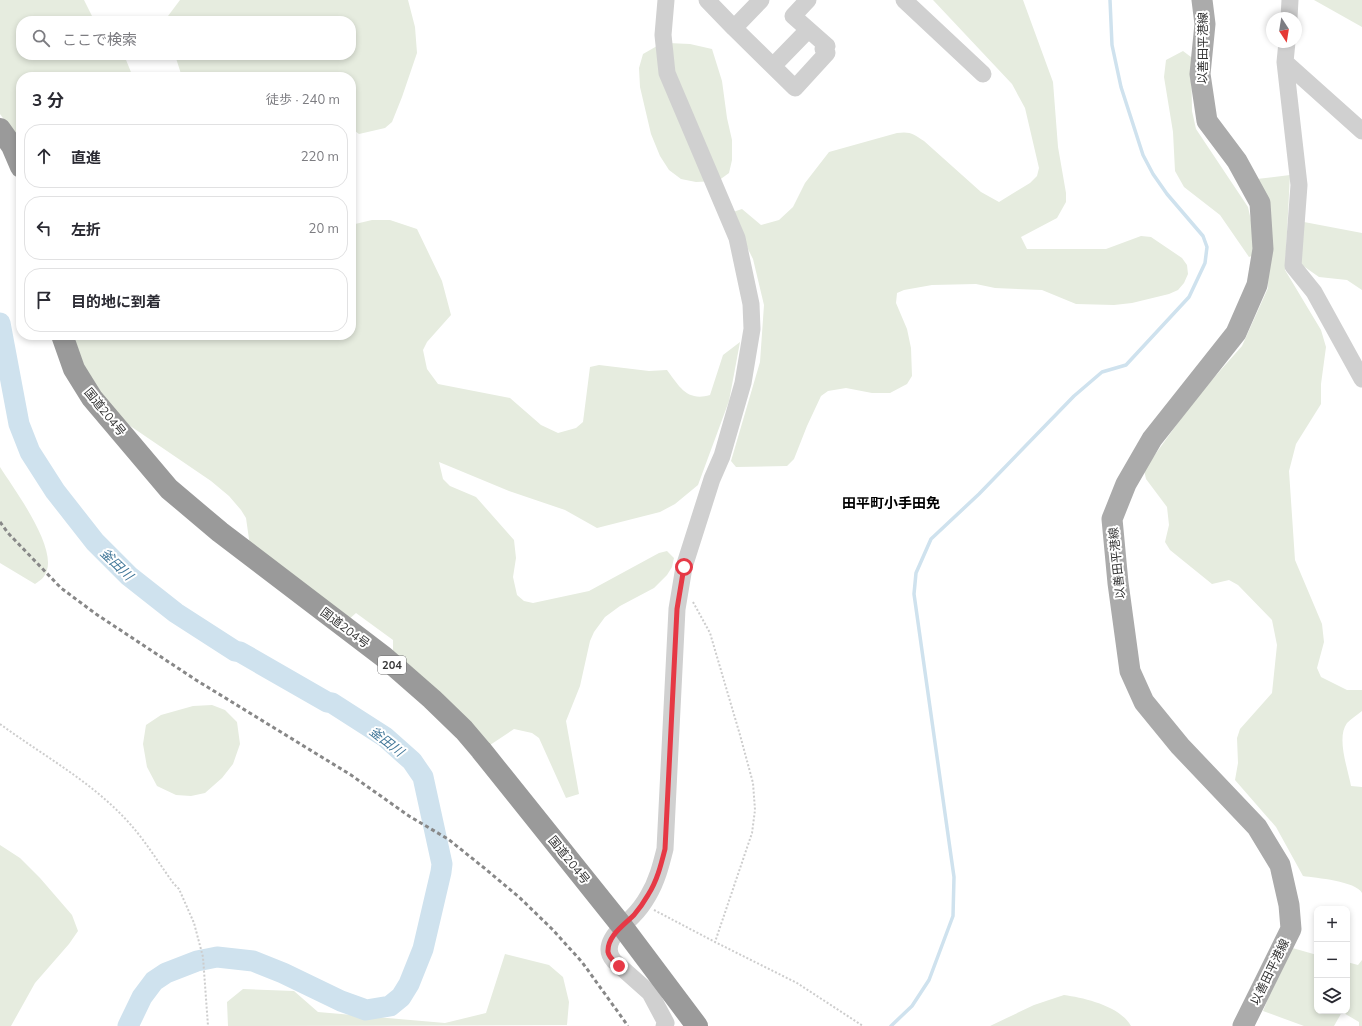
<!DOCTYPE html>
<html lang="ja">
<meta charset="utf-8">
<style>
body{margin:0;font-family:Mulish,"Noto Sans JP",sans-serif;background:#f7f7f7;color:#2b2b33}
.controls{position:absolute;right:12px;bottom:12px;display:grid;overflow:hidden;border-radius:8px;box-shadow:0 2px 6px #0003}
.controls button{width:36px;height:36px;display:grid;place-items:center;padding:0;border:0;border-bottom:1px solid #e1e1e2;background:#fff;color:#2b2b33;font:20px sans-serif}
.compass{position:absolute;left:1266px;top:12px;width:36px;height:36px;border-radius:50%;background:#fff;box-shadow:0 2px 6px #0003;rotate:168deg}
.stop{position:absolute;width:12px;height:12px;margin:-9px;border:3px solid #e63946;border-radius:50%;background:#fff}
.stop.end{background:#e63946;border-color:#fff;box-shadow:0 1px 4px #0008}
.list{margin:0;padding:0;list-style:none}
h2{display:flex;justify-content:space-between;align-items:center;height:52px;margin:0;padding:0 16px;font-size:17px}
h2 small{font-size:13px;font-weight:400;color:#7c7c81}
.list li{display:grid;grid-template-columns:26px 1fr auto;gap:12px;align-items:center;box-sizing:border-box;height:64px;margin:0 8px 8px;padding:0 8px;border:1px solid #e1e1e2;border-radius:16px}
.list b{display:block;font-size:15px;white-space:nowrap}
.list em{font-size:13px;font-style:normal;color:#7c7c81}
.icon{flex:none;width:22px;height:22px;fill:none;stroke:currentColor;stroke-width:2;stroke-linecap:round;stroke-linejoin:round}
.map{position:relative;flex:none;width:1362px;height:1026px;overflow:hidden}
.search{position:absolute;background:#fff;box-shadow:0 2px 6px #0003;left:16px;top:16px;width:340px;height:44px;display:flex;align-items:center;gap:10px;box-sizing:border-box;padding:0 14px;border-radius:16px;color:#7c7c81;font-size:15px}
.panel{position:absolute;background:#fff;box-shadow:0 2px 6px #0003;left:16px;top:72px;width:340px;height:268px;border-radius:16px}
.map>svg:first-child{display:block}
</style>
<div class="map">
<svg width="1362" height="1026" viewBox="0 0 1362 1026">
<rect width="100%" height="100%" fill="#fff"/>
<!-- green -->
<path fill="#e6ecdf" d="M0,0H84L93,18L96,21H21V55H124L133,77H21V143L0,114Z
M180,0H408L415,27L417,53L402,97L392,122L385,128L359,134L351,128V77H182L175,55H351V21H167L168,16Z
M933,0H1023L1053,82L1058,147L1066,193V202L1057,218L1021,237L1027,249H1106L1141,236L1151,237L1182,258L1187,265L1188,274L1184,283L1178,290L1169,294L1132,303L1114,305L1076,304L1042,290L995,288L976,284L932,285L904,290L897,293L896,303L907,329L911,348L912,376L907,384L890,393H872L846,388L828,391L821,396L807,426L794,459L787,466L736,467L731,461L760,362L764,305L753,259L730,213L742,209L761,225L779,220L793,207L805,183L829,152L897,133C910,131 914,134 924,141L981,192L999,202L1030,183L1037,176L1039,168L1025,108L1012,84Z
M1314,0H1362V27Z
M668,43L690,44L712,49L722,81L727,118L732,140V160L729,173L718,181L696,182L681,179L669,170L660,156L651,134L640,87L639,68L643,54L657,46Z
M1183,51L1191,57L1192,111L1196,129L1248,207L1252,225L1254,255L1249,257L1220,215L1184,187L1175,171L1173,132L1164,77L1166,60Z
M1290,175L1285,270L1321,330L1326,347L1321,384V404L1296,444L1289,471L1295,560L1322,624L1324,642L1317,668L1321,677L1347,690H1362V711C1357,715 1351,719 1347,723C1336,738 1348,769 1351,786L1362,787V893C1356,881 1316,878 1303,876L1276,827L1235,780L1238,763L1237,738L1240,729L1272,693L1277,645L1272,620L1238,585L1229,580L1212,584L1170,550L1165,542L1169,525L1167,507L1146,479L1144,470L1195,399L1242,346L1268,288L1269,236L1257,179Z
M372,220H390L417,229L442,281L451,315L427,342L423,350L427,369L438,384L510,398L541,425L558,433L576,428L583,422L590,367L599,365L649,371L667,370C679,386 687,402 710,395L723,355L740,342L729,401L698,485L675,504L660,512L597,528L565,510L509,491L439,462L443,479L450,486L476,497L514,540L516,558L513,577L517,595L524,601L533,603L589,591L659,553L667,551L674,558L672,567L667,575L654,588L620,606L605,617L594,632L590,641L580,686L566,721L579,794L566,798L539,738L532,733L514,729L487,747L393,657V640L356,613L347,621L250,546L246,518L241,510L229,496L211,481L123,421L81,367L73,335H351V225Z
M1304,222L1362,233V290L1347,280L1319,277L1299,263Z
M0,467C14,489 55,544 47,570C45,577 41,580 35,584L0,563Z
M212,705L225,710L237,722L240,744L233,764L222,778L205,793L191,796L176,795L157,786L147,767L143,744L146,725L161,715L193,706Z
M0,845L20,858L40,878L72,915L78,931L69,944L35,983L11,1026H0Z
M1289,947L1317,955V1011H1347V962L1358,965L1362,960V1026H1359V1022L1342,1012L1334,1026H1304L1263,1011Z
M505,954L549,965L563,977L569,1002L567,1025L228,1026L227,1002L243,989L294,991L318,1012L445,1023L486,1013Z
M1064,995C1085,998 1120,1006 1131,1026H990L1034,1005Z"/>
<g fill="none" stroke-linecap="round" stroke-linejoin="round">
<!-- stream -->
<path stroke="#cfe2ee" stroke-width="3.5" d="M891,1026L912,1006L929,980L953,916L954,877L914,594L916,573L931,539L979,494L1074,396L1102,372L1126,365L1189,297L1205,263L1207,247L1203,236L1167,194L1153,174L1143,155L1121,87L1112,45L1110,0"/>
<!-- river -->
<path stroke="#cfe2ee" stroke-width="21" d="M0,323L19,424L30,452L55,491L95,542L129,576L176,613L235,651L240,652L327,702L332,703L385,737L412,761L423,777L442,864L441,872L423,949L409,984L401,997L390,1006L366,1010L341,1001L283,973L253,961L217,957L197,961L166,973L154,981L142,997L128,1026"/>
<!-- path -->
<path stroke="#cdcdcd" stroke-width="2" stroke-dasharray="2 2" stroke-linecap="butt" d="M693,602L710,633L740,735L753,783L755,810L752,833L715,942
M0,724C45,757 93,782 131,825C146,842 160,865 174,884L179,889L194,923L203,957L208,1026
M654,910L715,942L797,983L863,1026"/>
<!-- minor -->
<path stroke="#d0d0d0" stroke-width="17" d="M707,0L734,28L761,0
M904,0L983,74
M1289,18L1290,0
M734,28L795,88L827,53L823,49L827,46L793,16L808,0
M1287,42L1285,62L1299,185L1293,266L1314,292L1362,379
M1285,62L1362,131
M773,66L808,30
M664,1026L666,1023L650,993L614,961C599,944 622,927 633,916C639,910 644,903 648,896C657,881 661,865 665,849L677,609L684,567L712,479L722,456L743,383L752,329L751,304L737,238L667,73L663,35L666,0"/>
<!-- major -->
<path stroke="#ababab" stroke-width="21" d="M1202,0L1205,24L1200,74L1207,121L1237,161L1260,203L1263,249L1257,285L1236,333L1152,439L1126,484L1112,519L1118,583L1130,671L1144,702L1180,746L1257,827L1280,865L1289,905L1291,929L1243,1026"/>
<!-- highway -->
<path stroke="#9a9a9a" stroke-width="22" d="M0,129L12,146L21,167
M62,335L74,369L92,398L169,489L220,532L384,657L432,699L464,730L481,750L622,926L697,1026"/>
<!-- rail -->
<path stroke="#888" stroke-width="3" stroke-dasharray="4 3" stroke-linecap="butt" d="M0,522L8,533L61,588L96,614L196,680L351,775L409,816L448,839L483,867L519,897L552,929L582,962L628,1026"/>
</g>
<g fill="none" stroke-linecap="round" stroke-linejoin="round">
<!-- route -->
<path stroke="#e63946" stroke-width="5" d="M619,966C615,962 609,958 608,952C607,936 624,925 634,915C639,909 644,902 648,895C657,881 661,865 665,849L677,609L684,567"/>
</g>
<g text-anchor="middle" stroke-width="4" stroke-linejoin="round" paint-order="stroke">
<!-- shield labels -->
<rect fill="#fff" stroke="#707070" stroke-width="1" x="378" y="656" width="28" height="18" rx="3"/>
<g font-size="11" font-weight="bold" fill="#333">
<text x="392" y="669">204</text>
</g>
<!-- street labels -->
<g font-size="12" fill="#333" stroke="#fff">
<text transform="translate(1203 48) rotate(-90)" y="4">以善田平港線</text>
<text transform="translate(105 412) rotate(51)" y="4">国道204号</text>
<text transform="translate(1117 563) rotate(-96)" y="4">以善田平港線</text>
<text transform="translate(345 628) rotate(37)" y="4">国道204号</text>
<text transform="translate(569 860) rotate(51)" y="4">国道204号</text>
<text transform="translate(1270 972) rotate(-64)" y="4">以善田平港線</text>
</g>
<!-- water labels -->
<g font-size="13" font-style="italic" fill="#3f7597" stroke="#fff">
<text transform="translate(117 564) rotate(44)" y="5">釜田川</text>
<text transform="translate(387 741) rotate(38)" y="5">釜田川</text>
</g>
<!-- quarter labels -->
<g font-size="14" font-weight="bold" fill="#000" stroke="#fff">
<text x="891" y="508">田平町小手田免</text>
</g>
</g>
</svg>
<div class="controls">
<button>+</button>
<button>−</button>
<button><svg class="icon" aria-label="layers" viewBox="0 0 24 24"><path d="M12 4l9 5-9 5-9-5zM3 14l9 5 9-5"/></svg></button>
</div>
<svg class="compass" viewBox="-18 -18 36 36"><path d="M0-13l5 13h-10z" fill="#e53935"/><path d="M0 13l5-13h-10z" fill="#7c7c81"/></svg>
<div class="stop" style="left:684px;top:567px"></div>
<div class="stop end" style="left:619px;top:966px"></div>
<div class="search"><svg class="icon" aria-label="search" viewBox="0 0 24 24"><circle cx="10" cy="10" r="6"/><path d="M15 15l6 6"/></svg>ここで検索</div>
<section class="panel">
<h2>3 分<small>徒歩 · 240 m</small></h2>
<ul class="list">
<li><svg class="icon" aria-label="ahead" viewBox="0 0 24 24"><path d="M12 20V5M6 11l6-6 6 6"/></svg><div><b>直進</b></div><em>220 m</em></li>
<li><svg class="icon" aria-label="left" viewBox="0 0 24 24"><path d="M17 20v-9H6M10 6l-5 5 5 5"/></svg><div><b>左折</b></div><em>20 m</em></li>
<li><svg class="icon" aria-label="arrive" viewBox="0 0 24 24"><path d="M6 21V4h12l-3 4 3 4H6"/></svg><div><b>目的地に到着</b></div></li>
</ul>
</section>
</div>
